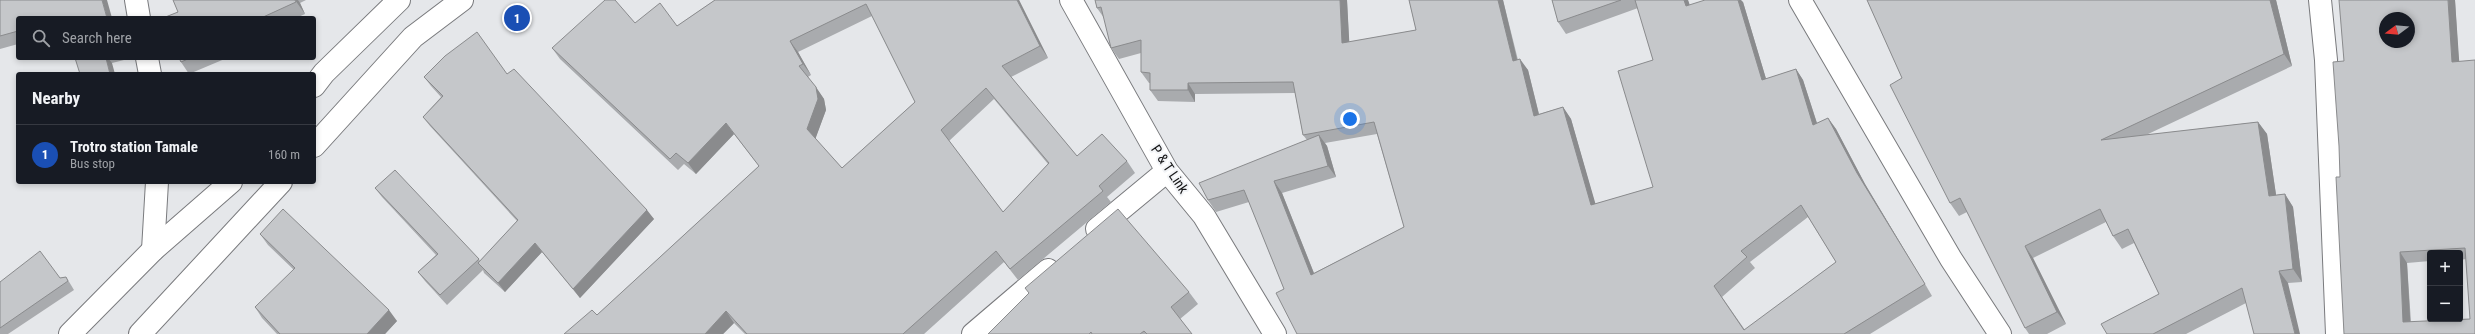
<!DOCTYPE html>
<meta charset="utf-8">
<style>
body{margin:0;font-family:"Roboto Condensed",sans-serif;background:#242831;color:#f1f3f6}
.controls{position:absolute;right:12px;bottom:12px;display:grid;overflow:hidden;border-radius:4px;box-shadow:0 2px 6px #0003}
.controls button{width:36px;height:36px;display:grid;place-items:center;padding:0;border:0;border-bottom:1px solid #363941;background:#171b24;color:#f1f3f6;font:20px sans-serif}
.compass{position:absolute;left:2379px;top:12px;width:36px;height:36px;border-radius:50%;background:#171b24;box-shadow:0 2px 6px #0003;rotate:254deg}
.you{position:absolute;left:1350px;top:119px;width:14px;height:14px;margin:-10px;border:3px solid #fff;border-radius:50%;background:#1a73e8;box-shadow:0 0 0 6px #1a73e833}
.badge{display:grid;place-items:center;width:26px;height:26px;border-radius:50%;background:#ea580c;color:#fff;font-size:13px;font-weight:700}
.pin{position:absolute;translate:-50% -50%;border:2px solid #fff;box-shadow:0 1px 4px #0006}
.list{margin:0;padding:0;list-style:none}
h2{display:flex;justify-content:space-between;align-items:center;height:52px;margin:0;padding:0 16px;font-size:17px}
h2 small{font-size:13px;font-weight:400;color:#9ea1a6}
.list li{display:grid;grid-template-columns:26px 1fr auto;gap:12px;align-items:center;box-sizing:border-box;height:60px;padding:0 16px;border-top:1px solid #363941}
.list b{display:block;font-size:15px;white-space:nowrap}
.list p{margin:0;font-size:13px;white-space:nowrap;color:#9ea1a6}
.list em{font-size:13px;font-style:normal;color:#9ea1a6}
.icon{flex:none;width:22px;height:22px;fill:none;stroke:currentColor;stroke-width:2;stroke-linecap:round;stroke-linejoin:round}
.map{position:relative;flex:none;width:2475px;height:334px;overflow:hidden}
.search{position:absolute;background:#171b24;box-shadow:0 2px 6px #0003;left:16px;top:16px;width:300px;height:44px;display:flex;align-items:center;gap:10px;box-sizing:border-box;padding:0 14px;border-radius:4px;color:#9ea1a6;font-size:15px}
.panel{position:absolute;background:#171b24;box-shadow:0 2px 6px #0003;left:16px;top:72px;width:300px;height:112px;border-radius:4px}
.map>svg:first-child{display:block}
</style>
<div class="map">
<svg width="2475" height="334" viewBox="0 0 2475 334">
<rect width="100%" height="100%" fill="#e5e7ea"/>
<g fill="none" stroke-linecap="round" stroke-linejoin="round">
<!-- street casing -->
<g stroke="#797a7d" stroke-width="24">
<path id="street" d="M136,0L139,18
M1071,0L1167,171L1204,216L1275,334
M2320,0L2326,60L2337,334
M147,58L150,74
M1097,229L1167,171
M153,250L157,182
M973,334L1048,270"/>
</g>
<!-- highway casing -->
<g stroke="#797a7d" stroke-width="24">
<path id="highway" d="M1800,0L1951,259L2000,334
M314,86L324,73L399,0
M314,146L413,37L462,0
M70,334L153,250L231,182
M140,334L281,182"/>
</g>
<!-- street -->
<use href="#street" stroke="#fff" stroke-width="22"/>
<!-- highway -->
<use href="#highway" stroke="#fff" stroke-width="22"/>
</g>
<!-- wall -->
<path fill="#a9abae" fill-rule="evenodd" d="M0,0L18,18V44L0,49Z
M173,0H306L300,3L305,14L296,18H163L178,12Z
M715,0H1019L1048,58L1011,77L1077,156L1127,161L1135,173L1107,197L1111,202L1018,280L1004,262L924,334H745L734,323L723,334H564L597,315L759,166L734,134L696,174L684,164L678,170L560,59L552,48L635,23L677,26ZM872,16L915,102L842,168L815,139L826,110L824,99L808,77L811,75L798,52ZM994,99L1048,164L1003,212L949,141Z
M1095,0H1347L1349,42L1416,30L1409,0H1503L1518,60L1528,70L1539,114L1563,107L1571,119L1595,204L1653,187V60L1638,8L1566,34L1558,22L1552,0H1688L1689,5L1743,2L1766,79L1796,69L1803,80L1817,123L1828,118L1836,129L1865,184L1932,296L1870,334H1297L1284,289L1249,202L1216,212L1208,200L1307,140L1303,135L1295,93L1195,94V102L1158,101L1150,90V83H1149L1141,72V53L1119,59L1111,48L1104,18L1097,8ZM1377,134L1404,227L1314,273L1282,193L1336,177L1327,146L1325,143ZM1808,217L1836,262L1745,330L1722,297L1755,268L1750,262Z
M1867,0H2276L2292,66L2146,135L2258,122L2267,134L2276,195L2285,194L2293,207L2302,282L2288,283L2246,303L2186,334H2107L2159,294L2134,243L2122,249L2113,236L2106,222L2033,258L2066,324L2047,334H2029L2025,328L1967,212L1959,216L1950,203L1902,78Z
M2455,0L2475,334H2344L2340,177L2344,61ZM2430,253H2460V260L2466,259L2470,319L2411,322L2407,263L2430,261Z
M75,58H123L124,60L112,63Z
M179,58H227L189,74L181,62Z
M507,74L654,219L580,298L542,252L505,292L484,273L483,270L447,305L425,281L418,272L436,255L382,197L375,188L479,259L480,261L517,221L430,126L423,117L441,97L431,86L424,77Z
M260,234L397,321L385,334H277L262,318L255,307L294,270L268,245Z
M66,277L71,285L74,290L8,334H0V282L60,278Z
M1189,292L1198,304L1180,319L1192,334H988Z"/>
<!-- shaded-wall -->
<path fill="#8a8b8d" d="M102,0H107L112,18H107Z
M295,0H298L300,3L305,14Z
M1017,0H1019L1048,58L1040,46Z
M1340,0H1347L1350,55L1342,43Z
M1498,0H1503L1520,72L1513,61Z
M1684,0H1688L1694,17L1686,6Z
M1738,0H1741L1743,2L1770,92L1762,80Z
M2270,0H2276L2292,66L2284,54Z
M2448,0H2455L2460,73L2452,62Z
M790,41L798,52L811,75L803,64Z
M106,58H108L112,63L115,74H110Z
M1520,59L1528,70L1542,127L1534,116Z
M1796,69L1803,80L1821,136L1813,125Z
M1188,83L1195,94V102L1188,90Z
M816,87L824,99L826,110L815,140L807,129Z
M1563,107L1571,119L1599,216L1591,205Z
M1828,118L1836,129L1865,184L1932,296L1925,284L1857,173Z
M2258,122L2267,134L2278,208L2269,196Z
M726,123L734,134L696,174L688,163Z
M1319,135L1327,146L1336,177L1328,166Z
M1274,181L1282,193L1319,286L1311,275Z
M2285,194L2293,207L2302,282L2293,269Z
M647,210L654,219L580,298L573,289Z
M535,243L542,252L505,292L498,283Z
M2025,246L2033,258L2066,324L2057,312Z
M2400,252L2407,263L2411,334L2403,322Z
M2279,271L2288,283L2300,334H2295Z
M389,310L397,321L385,334H367Z
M726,311L734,323L723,334H705Z"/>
<!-- building -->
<path fill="#c5c7ca" stroke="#8a8b8d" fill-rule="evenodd" d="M0,0H102L107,18H18V31L0,36Z
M173,0H295L296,2L261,18H163L178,12Z
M605,0H615L635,23L660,3L677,26L715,0H1017L1040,46L1002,66L1077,156L1102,134L1127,161L1099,186L1103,191L1010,269L996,251L903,334H747L726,311L705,334H564L592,310L597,315L759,166L726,123L688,163L676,153L670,159L552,48ZM866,4L915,102L842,168L807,129L818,99L816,87L799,66L803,64L790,41ZM986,88L1049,163L1003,212L941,130Z
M1095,0H1340L1342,43L1416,30L1409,0H1498L1513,61L1520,59L1534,116L1563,107L1591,205L1653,187L1618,71L1653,60L1635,0H1684L1686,6L1705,0H1738L1762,80L1796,69L1813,125L1828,118L1857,173L1925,284L1844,334H1297L1276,293L1284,289L1244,190L1208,200L1199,183L1319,135L1328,166L1274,181L1311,275L1404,227L1374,122L1303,135L1293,82L1188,83V90H1150V73L1141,72V40L1111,48L1101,7L1097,8ZM1801,205L1836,262L1744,330L1714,286L1747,257L1741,251Z
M1552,0H1621L1558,22Z
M1867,0H2270L2284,54L2101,140L2258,122L2269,196L2285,194L2293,269L2279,271L2295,334H2254L2242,288L2153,334H2107L2101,324L2159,294L2128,229L2113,236L2100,209L2025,246L2057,312L2025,328L1960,198L1950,203L1890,85L1902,78Z
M2339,0H2448L2452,62L2475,60V334H2344L2336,177H2340L2339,146L2333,62L2344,61ZM2385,18H2409V42H2385ZM2465,248L2470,319L2403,322L2400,252Z
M477,32L507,74L514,69L647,210L573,289L535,243L498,283L478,263L518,220L423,117L443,96L424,77L445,56Z
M75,58H106L110,74H80Z
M179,58H190L181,62Z
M395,170L479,259L440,295L418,272L438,254L375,188Z
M283,209L389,310L367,334H280L255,307L295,268L260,234Z
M1118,209L1189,292L1171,307L1192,334H1147L1144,331L1140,334H1092L1091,332L1089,334H988L1029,293L1025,288Z
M40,251L60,278L66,277L68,281L0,328V282Z"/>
<g text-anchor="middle" stroke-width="4" stroke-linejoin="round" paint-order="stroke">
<!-- street labels -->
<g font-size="14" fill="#141415" stroke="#f2f4f7">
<text transform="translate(1170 169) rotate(56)" y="5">P &amp; T Link</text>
</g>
</g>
</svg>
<div class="controls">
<button>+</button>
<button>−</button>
</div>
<svg class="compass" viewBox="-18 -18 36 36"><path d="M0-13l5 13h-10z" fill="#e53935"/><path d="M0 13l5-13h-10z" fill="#9ea1a6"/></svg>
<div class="you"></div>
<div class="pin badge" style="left:517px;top:18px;background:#1a4fb4">1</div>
<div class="search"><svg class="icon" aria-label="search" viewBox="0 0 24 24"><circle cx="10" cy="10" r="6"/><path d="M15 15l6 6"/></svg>Search here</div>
<section class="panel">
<h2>Nearby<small></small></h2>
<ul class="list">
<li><span class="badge" style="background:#1a4fb4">1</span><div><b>Trotro station Tamale</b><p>Bus stop</p></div><em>160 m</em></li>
</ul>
</section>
</div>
